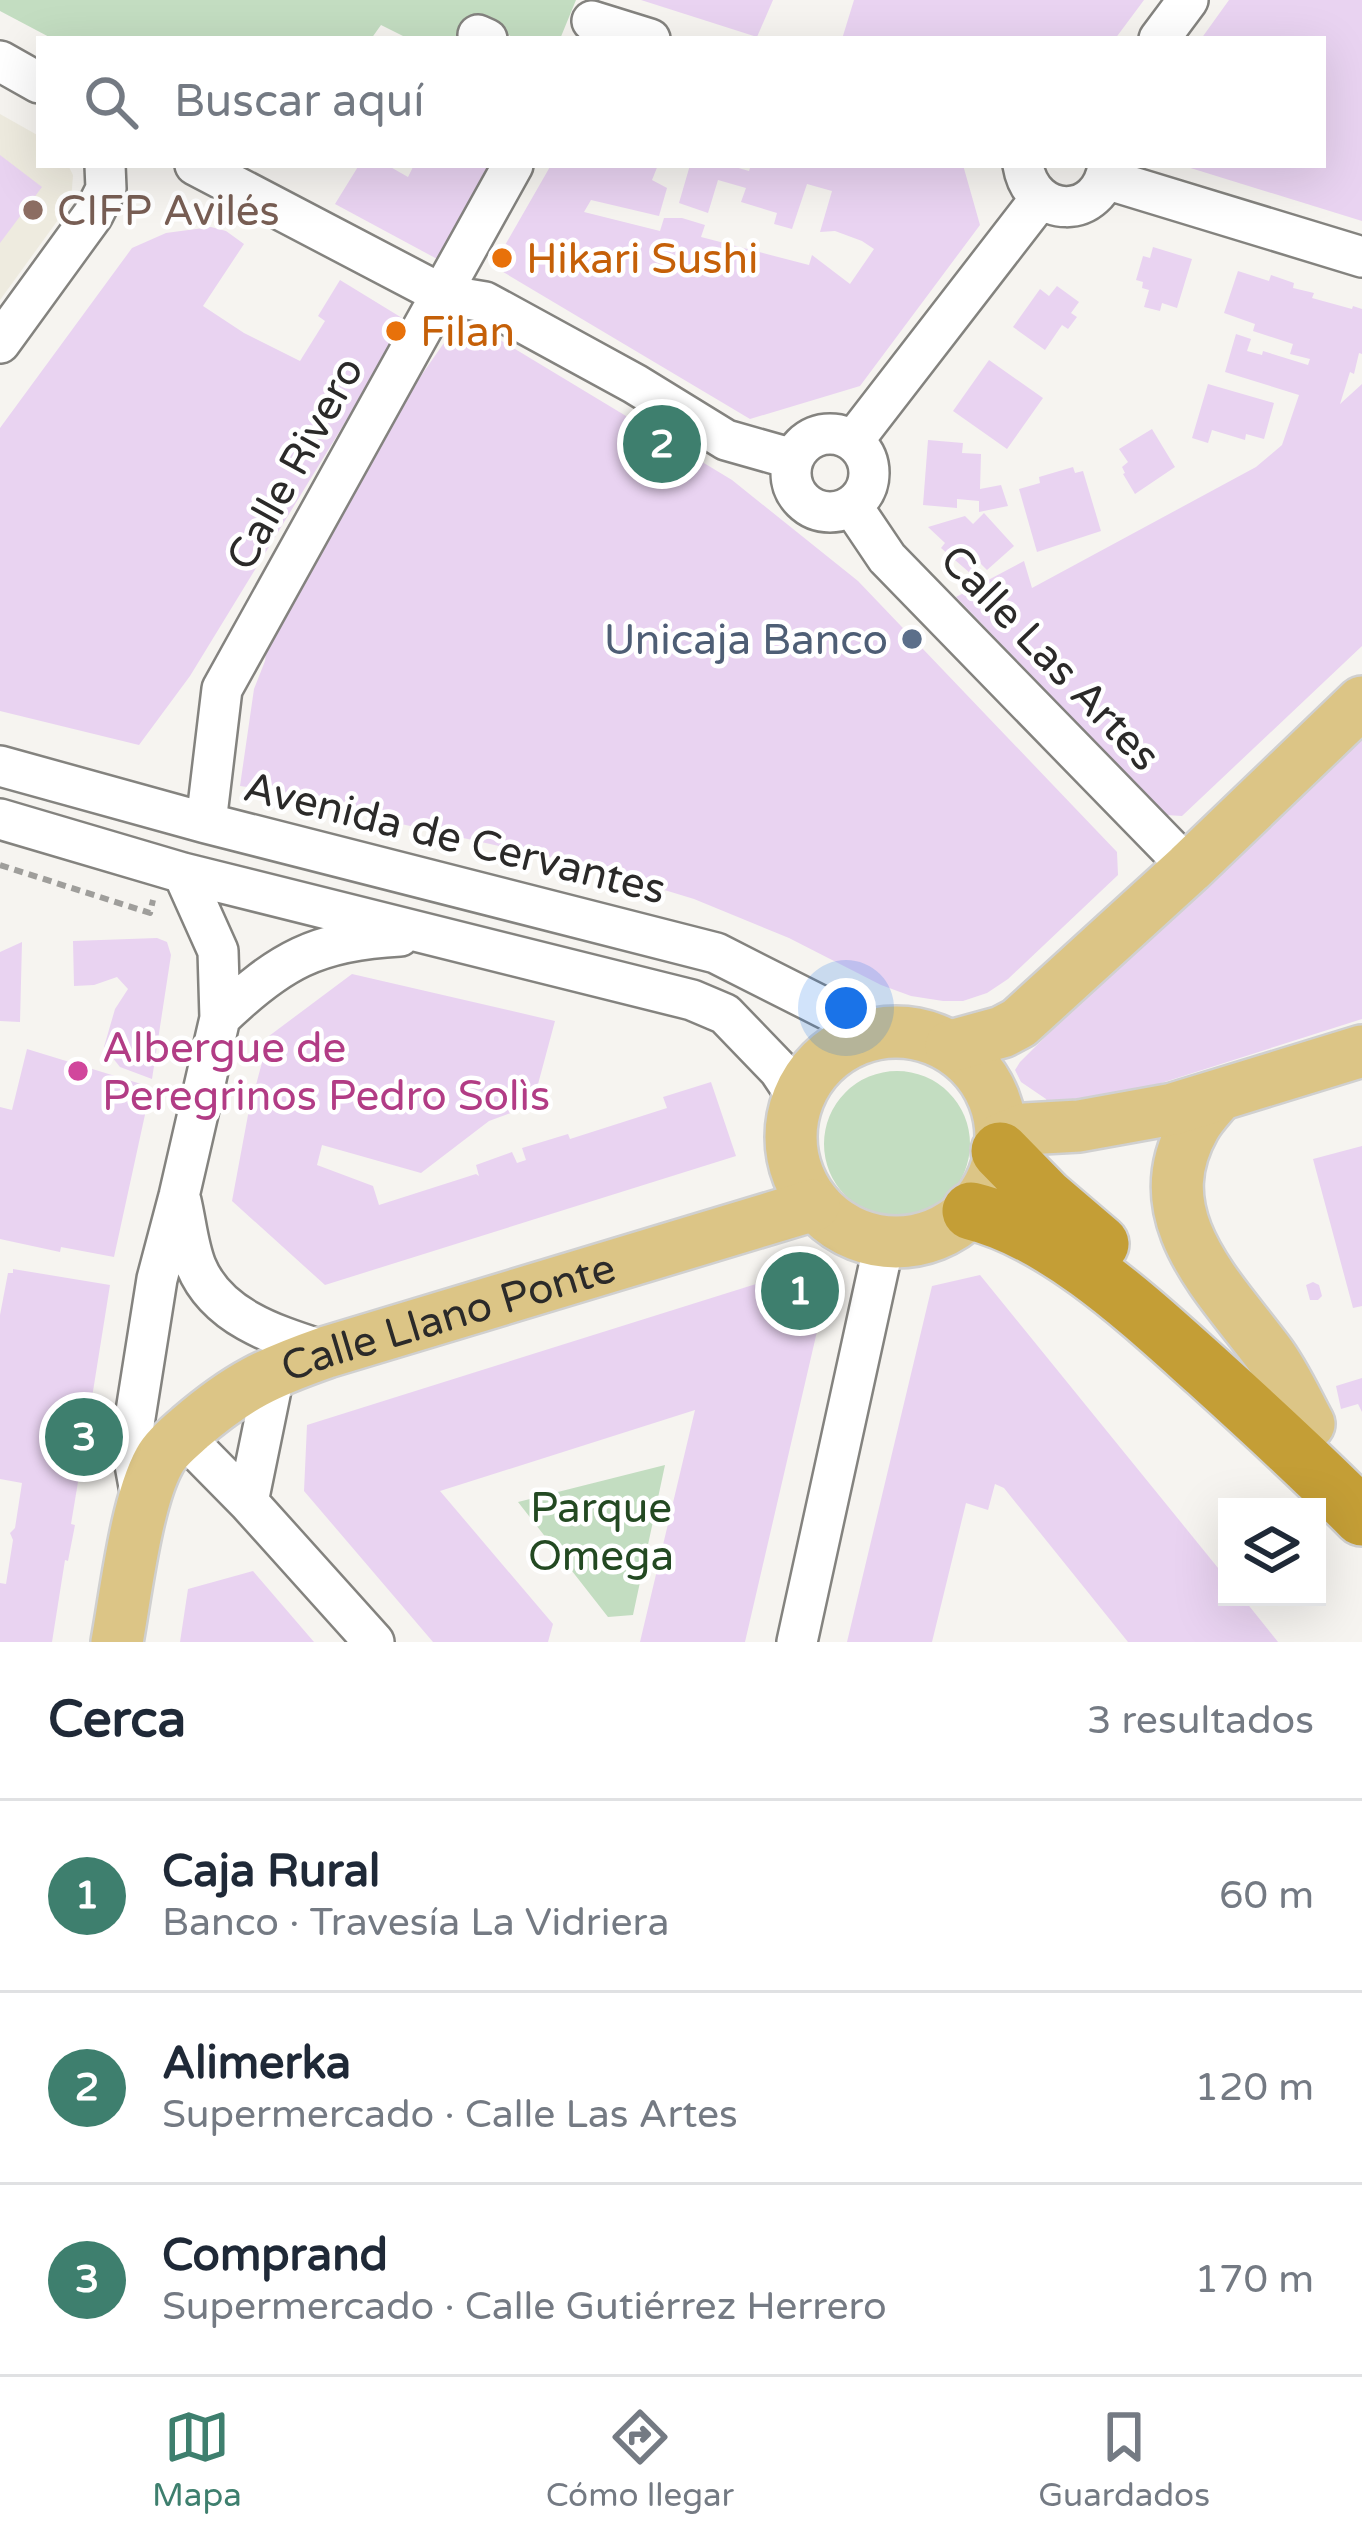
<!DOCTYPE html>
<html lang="es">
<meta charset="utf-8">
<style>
body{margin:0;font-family:"Varela Round",sans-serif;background:#f6f6f7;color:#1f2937}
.controls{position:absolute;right:36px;bottom:36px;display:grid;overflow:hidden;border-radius:0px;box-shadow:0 12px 48px #0002}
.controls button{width:108px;height:108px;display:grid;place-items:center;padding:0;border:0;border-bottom:3px solid #e0e1e3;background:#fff;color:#1f2937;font:60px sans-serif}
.you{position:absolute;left:846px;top:1008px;width:42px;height:42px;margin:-30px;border:9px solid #fff;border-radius:50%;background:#1a73e8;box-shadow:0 0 0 18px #1a73e833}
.badge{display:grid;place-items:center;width:78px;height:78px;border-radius:50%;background:#3e7f6e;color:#fff;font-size:39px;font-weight:700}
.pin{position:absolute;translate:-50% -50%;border:6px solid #fff;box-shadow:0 3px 12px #0006}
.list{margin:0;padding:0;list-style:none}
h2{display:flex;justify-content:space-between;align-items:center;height:156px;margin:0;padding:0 48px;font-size:51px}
h2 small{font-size:39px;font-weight:400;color:#747a83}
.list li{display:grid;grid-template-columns:78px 1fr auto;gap:36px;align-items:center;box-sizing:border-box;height:192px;padding:0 48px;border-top:3px solid #e0e1e3}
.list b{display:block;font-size:45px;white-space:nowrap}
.list p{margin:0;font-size:39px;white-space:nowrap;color:#747a83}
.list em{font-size:39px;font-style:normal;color:#747a83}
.icon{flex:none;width:66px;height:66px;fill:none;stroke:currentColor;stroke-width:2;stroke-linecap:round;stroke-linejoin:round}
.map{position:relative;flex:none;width:1362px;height:1642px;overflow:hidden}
.search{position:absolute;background:#fff;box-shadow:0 12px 48px #0002;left:36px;right:36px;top:36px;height:132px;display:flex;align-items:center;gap:30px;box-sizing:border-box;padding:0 42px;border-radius:0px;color:#747a83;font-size:45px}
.sheet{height:732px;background:#fff}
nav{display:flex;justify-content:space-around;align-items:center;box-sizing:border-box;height:168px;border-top:3px solid #e0e1e3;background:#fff;font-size:33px;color:#747a83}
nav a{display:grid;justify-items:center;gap:6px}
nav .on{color:#3e7f6e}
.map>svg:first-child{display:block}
</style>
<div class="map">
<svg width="1362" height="1642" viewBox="0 0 1362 1642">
<rect width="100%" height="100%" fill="#f6f4f0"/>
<!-- built -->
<path fill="#eeebdf" d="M0,114L39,136V165H68L73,175L71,202L0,300Z"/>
<!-- green -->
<path fill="#c3ddc1" d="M0,0H576L560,39H516L470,15L458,39H409L381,25L371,39H53L0,11Z
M824 1144a73 73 0 1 1 146 0a73 73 0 1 1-146 0Z
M665,1465L633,1615L608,1617L518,1502Z"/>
<!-- building -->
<path fill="#e9d3f1" d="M641,0H773L757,37Z
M854,0H1144L1115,39H842Z
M1229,0H1362V221L1184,166L1323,165V39H1201Z
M0,155L42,187L0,243Z
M359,165H387L408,177L414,165H494L439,260L335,204Z
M551,165H658L652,180L667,188L659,216L591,200L584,212L660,231L664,218H682L705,225L701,237L809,265L812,255L850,284L874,249L862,241L835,231L820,232L832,191L807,184L792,229L774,224L777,213L741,202L746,188L718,180L708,213L679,203L690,165H728L749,171L751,165H963L980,225L860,386L750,419L493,266Z
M211,227L226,231L244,244L203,306L244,333L300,361L325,321L318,316L340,280L407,321L190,676L139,745L0,711V428L132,248L166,233Z
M1153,247L1192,259L1177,308L1162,303L1160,311L1144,307L1149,290L1142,288L1143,282L1136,280L1143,256L1150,258Z
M1238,271L1269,281L1271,275L1294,283L1293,288L1314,293L1312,298L1352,309L1353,306L1362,309V354L1359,353L1354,374L1350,372L1340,404L1362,384V646L1182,816L1166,815L956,597L1024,561L1032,588L1256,467L1282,445L1299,395L1225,372L1236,334L1251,339L1247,351L1262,355L1263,351L1308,365L1310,359L1290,354L1293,344L1253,331L1255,324L1224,313Z
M1057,286L1079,302L1071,313L1077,317L1068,329L1062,325L1045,350L1013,327L1040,289L1049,296Z
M462,317L732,480L858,581L1117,852L1118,875L1008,979L987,993L963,1001H943L911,996L881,985L789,938L694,899L579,864L317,805L320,797L240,786L254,689L265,661L267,642L263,640L365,475L409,393Z
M989,360L1043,398L1007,449L953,411Z
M1208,384L1274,403L1264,439L1246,434L1245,440L1212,430L1208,443L1192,438Z
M1152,429L1175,467L1135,494L1123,474L1125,473L1122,467L1128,462L1119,449Z
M928,440L963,443L962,453L981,454L980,489L1001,485L1008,506L979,512V501L957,499V508L923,505Z
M1073,467L1075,473L1083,471L1101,531L1037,552L1019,489L1040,483L1039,477Z
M984,513L1014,546L987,570L980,563L970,573L941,548L945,543L928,527L965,516L973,524Z
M1362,734V1019L1083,1108L1047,1103L1046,1099L1021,1082L1015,1070L1020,1062L1100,982Z
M157,938L167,942L171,955L152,1079L120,1067L104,1047L115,1009L128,989L117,977L94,985L74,986L73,941Z
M22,942L20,1022L0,1021V952Z
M352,974L555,1021L534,1099L543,1101L489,1121L421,1173L322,1145L317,1165L373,1186L379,1205L476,1174L479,1176L476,1165L512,1152L517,1163L526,1160L522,1148L568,1134L570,1139L667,1108L663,1097L711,1082L736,1156L325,1285L232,1201L248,1115L269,1036Z
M27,1049L151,1087L114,1257L61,1247L60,1252L0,1239V1107L12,1110Z
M1362,1146V1306L1353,1308L1313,1159Z
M810,1267L828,1284L745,1642H640L695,1410L440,1491L553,1624L548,1642H433L304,1491L307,1425Z
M13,1269L110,1285L86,1435H92L85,1477L79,1476L71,1524L75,1525L68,1561L65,1560L52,1642H0V1583L6,1584L13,1540L10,1533L15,1528L22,1483L0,1479V1315L8,1273H13Z
M980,1275L1227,1579V1597H1242L1278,1642H1128L1004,1488L995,1484L988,1510L966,1503L932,1642H847L932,1286Z
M1313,1282L1319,1285L1322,1296L1318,1300H1310L1306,1285Z
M1362,1378V1412L1358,1404L1341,1409L1336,1386Z
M253,1571L314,1642H180L188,1589Z"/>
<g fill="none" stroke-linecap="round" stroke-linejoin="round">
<!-- minor casing -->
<g stroke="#84837f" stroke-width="44">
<path id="minor" d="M592,21L650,39
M478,35L487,39
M1159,39L1188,0
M0,61L39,83
M195,165L443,295L485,302L635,384L726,440L793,459
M1023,165C1032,220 1101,221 1108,165
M1106,179L1362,257
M0,343L93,215L106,189L105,165
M791 473a39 39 0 1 1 78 0a39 39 0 1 1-78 0Z
M853,441L1040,199
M852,506L887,558L1189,868
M0,766L206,823L716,953L874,1033
M0,819L183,873L692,1000L725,1014L779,1070L797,1097
M206,823L222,689L513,165
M220,1018C279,961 317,940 400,936
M181,1201C186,1222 188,1246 196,1266C218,1319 278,1336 327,1352
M182,1435L248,1502L374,1642
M248,1502L275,1370
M143,1508L131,1443L157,1279L179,1196L220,1018L218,951L183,873
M797,1642L880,1262L881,1242"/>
</g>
<!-- major casing -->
<g stroke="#d0d0d0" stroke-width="56">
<g id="major">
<circle cx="896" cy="1137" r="105"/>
<path d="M951,1046L1002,1032L1019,1023L1189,868L1362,702"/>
<path d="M1217,1097C1210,1106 1200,1116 1194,1127C1144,1216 1217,1284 1267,1351C1284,1373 1296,1400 1309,1424"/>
<path d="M1001,1139L1025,1129L1079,1126L1173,1109L1362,1051"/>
<path id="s1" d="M117,1642C126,1593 136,1503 159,1461C165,1449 180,1437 190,1428C239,1386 267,1373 327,1352L814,1205"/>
</g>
</g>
<!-- highway casing -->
<g stroke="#d0d0d0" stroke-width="62">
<path id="highway" d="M1000,1151L1045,1197L1100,1244
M971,1211C1057,1232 1141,1312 1207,1371C1260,1419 1312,1467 1362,1517"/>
</g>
<!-- path -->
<path stroke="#9f9e9b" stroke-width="6" stroke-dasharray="9 6" stroke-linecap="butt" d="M0,865L150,913L153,900"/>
<!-- minor -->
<use href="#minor" stroke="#fff" stroke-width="39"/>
<!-- major -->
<use href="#major" stroke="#dcc586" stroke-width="51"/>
<!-- highway -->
<use href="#highway" stroke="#c49e36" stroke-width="57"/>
</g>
<!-- markers -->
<circle fill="#8d6e63" stroke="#fff" stroke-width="4.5" cx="33" cy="210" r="12"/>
<g fill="#e8710a" stroke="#fff" stroke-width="4.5">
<circle cx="502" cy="258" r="12"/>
<circle cx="396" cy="331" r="12"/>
</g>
<circle fill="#5c6f8a" stroke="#fff" stroke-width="4.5" cx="912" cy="639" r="12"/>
<circle fill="#d1479c" stroke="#fff" stroke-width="4.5" cx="78" cy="1071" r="12"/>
<g text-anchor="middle" stroke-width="9" stroke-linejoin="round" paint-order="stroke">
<!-- education labels -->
<g font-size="42" fill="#785e54" stroke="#fff" text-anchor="start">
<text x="57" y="225">CIFP Avilés</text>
</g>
<!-- food labels -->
<g font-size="42" fill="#c56008" stroke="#fff" text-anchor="start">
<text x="526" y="273">Hikari Sushi</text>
<text x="420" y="346">Filan</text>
</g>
<!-- street labels -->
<g font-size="42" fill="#2b2a29" stroke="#fff">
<text transform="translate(294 463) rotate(-61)" y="15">Calle Rivero</text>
<text transform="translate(1051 657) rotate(46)" y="15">Calle Las Artes</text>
<text transform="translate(455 837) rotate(14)" y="15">Avenida de Cervantes</text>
<text dy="15" stroke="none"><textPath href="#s1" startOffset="516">Calle Llano Ponte</textPath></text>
</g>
<!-- service labels -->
<g font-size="42" fill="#4e5e75" stroke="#fff" text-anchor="end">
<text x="888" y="654">Unicaja Banco</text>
</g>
<!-- hotel labels -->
<g font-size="42" fill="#b23c85" stroke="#fff" text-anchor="start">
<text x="102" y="1062">Albergue de<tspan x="102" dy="48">Peregrinos Pedro Solìs</tspan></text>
</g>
<!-- park labels -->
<g font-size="42" fill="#234922" stroke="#fff">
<text x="601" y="1522">Parque<tspan x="601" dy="48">Omega</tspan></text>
</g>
</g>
</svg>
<div class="controls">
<button><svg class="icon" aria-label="layers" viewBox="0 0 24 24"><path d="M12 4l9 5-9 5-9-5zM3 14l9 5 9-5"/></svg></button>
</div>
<div class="you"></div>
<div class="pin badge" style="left:800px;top:1291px">1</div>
<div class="pin badge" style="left:662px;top:444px">2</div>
<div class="pin badge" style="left:84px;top:1437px">3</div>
<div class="search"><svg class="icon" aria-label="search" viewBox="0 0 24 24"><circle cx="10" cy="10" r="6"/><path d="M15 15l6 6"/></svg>Buscar aquí</div>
</div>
<section class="sheet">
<h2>Cerca<small>3 resultados</small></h2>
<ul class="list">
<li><span class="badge">1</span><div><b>Caja Rural</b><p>Banco · Travesía La Vidriera</p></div><em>60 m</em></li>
<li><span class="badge">2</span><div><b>Alimerka</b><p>Supermercado · Calle Las Artes</p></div><em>120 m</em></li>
<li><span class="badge">3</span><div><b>Comprand</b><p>Supermercado · Calle Gutiérrez Herrero</p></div><em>170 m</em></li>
</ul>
</section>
<nav>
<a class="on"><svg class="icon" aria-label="map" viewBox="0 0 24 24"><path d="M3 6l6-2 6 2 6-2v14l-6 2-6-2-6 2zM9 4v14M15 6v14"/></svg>Mapa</a>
<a><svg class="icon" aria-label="directions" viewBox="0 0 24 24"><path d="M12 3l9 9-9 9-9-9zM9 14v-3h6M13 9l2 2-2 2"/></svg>Cómo llegar</a>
<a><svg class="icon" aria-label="saved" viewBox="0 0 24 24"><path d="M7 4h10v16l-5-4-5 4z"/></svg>Guardados</a>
</nav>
